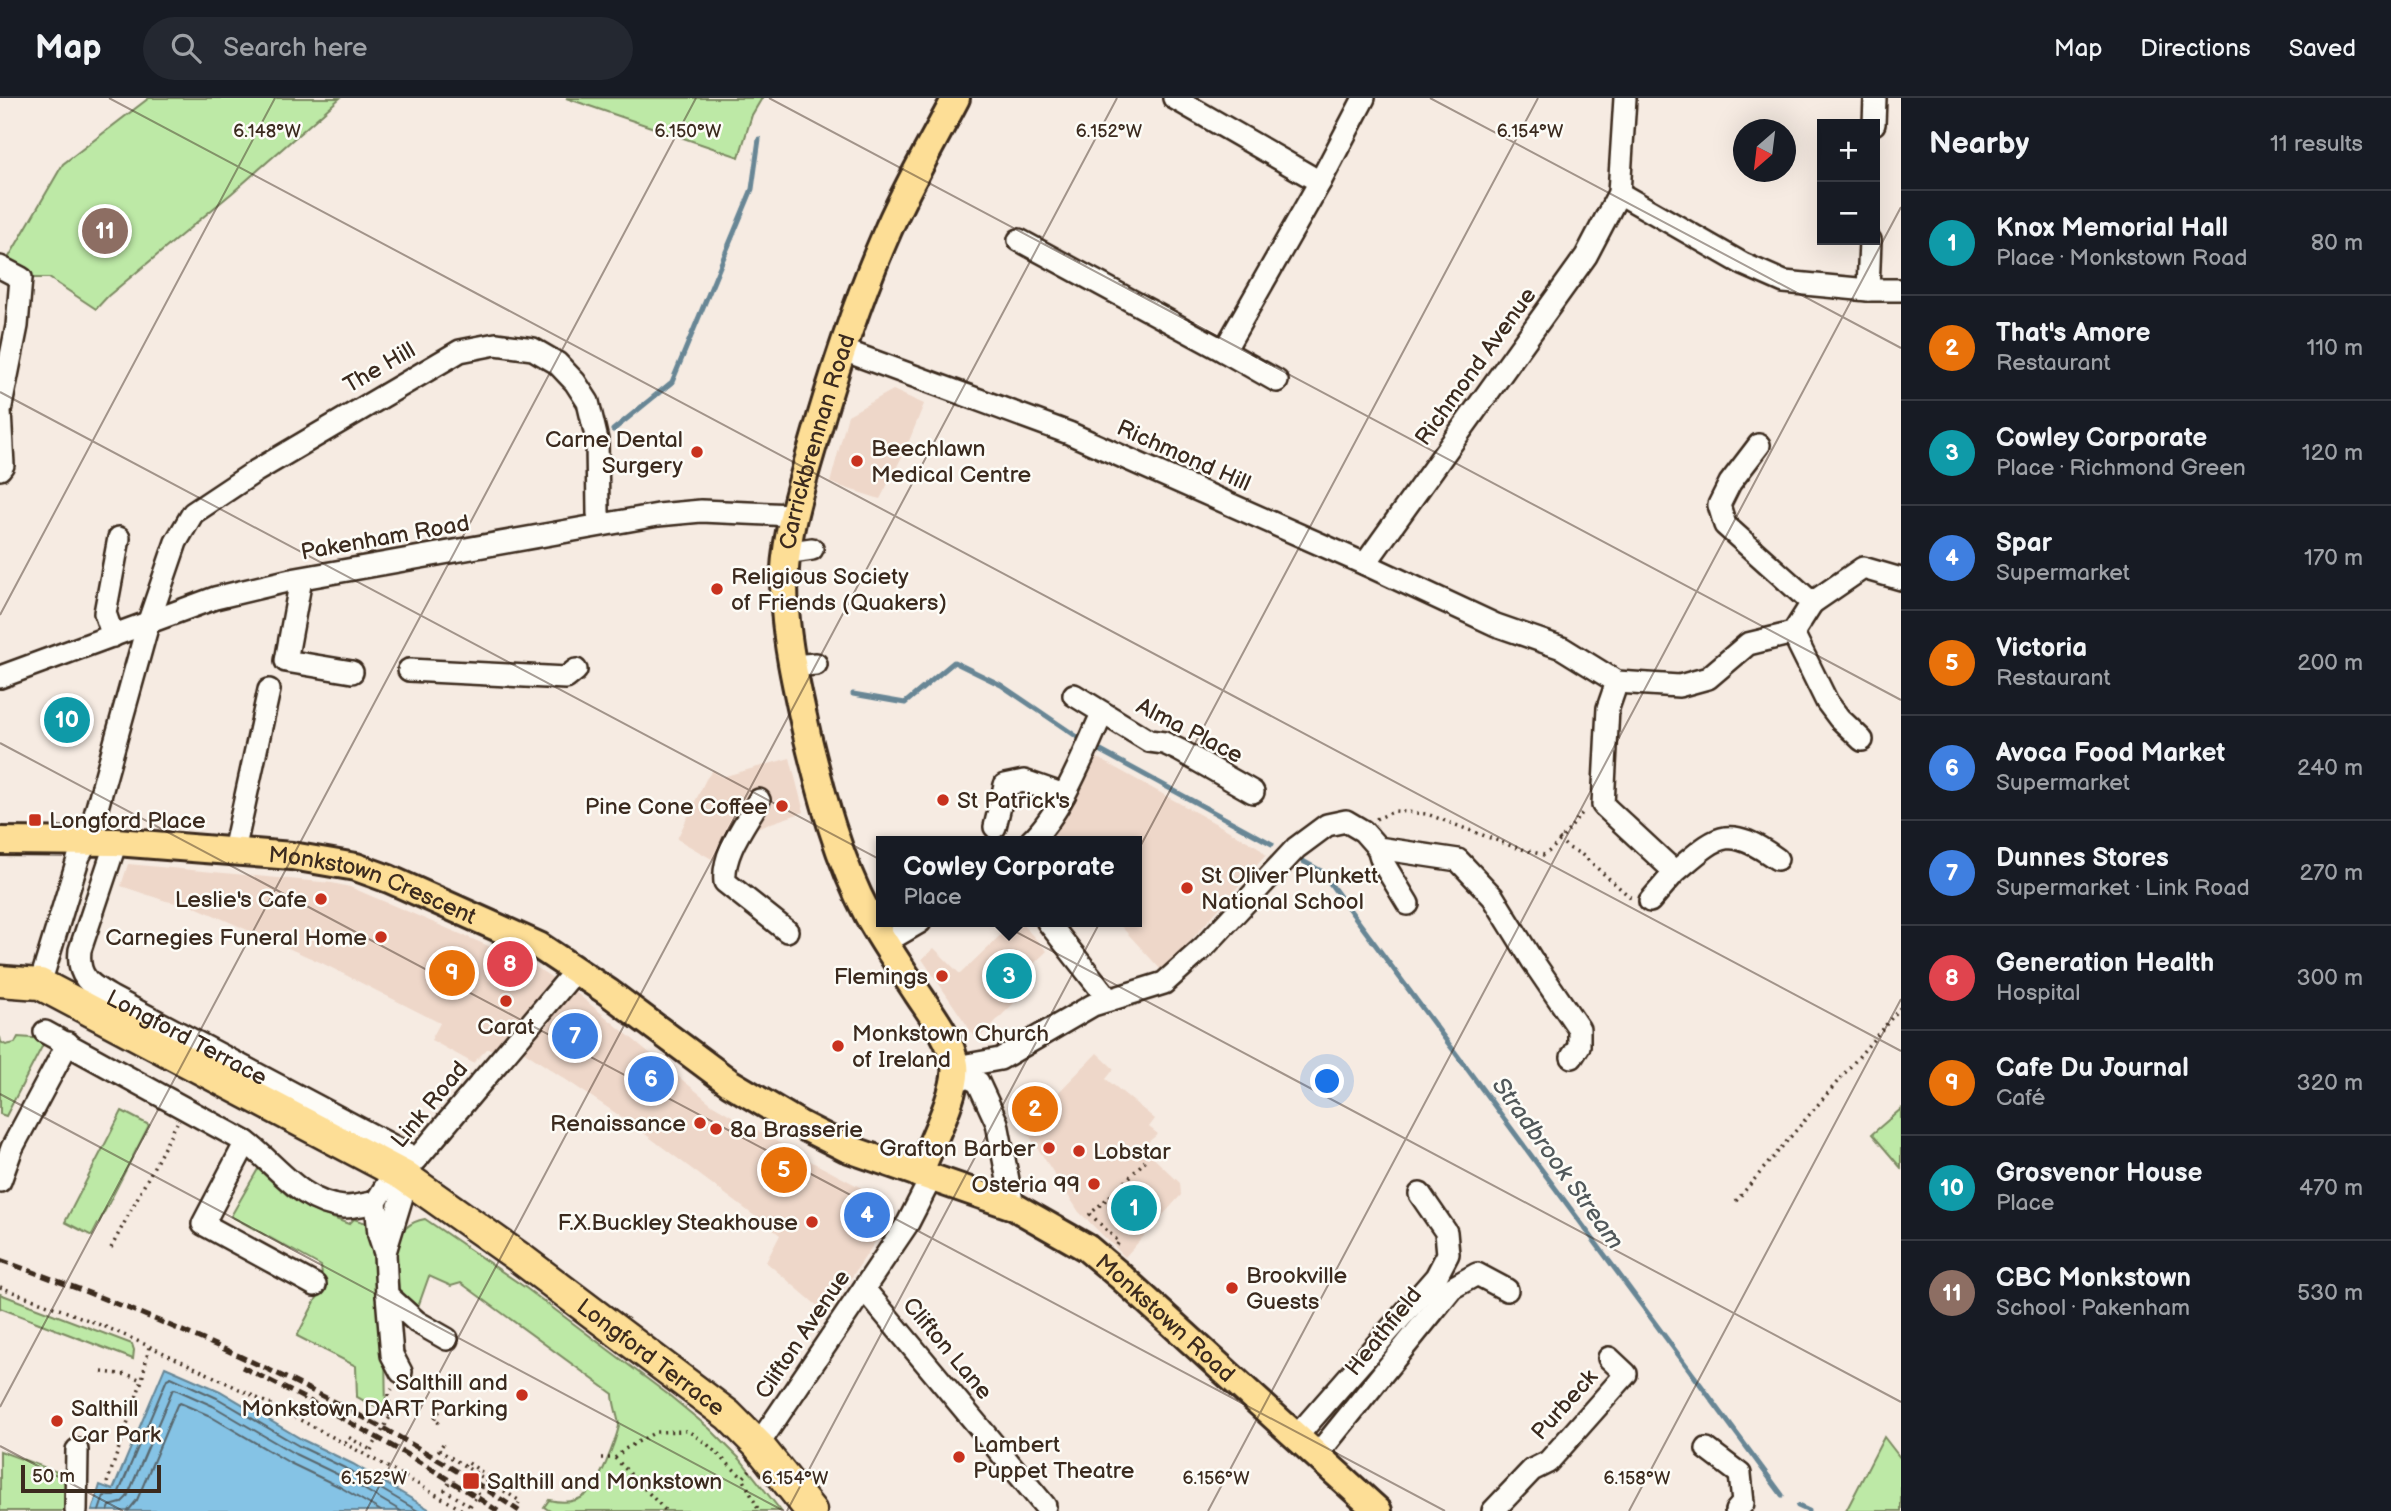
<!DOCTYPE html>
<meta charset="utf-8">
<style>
body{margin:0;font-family:"Balsamiq Sans",sans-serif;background:#242831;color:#f1f3f6}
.controls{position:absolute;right:21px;top:21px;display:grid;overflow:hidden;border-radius:0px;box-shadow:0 7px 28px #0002}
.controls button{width:63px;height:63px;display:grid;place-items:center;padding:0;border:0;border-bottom:2px solid #363941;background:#171b24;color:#f1f3f6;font:35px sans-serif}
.compass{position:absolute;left:1733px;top:21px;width:63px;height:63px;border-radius:50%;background:#171b24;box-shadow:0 7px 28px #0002;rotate:208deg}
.scale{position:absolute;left:21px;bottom:18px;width:140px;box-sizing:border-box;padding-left:7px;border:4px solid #3b2a1e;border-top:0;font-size:19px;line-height:24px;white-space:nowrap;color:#3b2a1e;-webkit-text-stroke:5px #fdfcf7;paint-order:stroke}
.you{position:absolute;left:1328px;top:984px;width:24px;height:24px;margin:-18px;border:5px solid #fff;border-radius:50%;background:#1a73e8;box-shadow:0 0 0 10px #1a73e833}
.badge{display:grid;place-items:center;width:46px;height:46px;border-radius:50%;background:#b45309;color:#fff;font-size:23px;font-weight:700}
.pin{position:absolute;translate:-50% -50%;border:4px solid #fff;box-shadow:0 2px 7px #0006}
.popup{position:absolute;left:876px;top:738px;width:266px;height:91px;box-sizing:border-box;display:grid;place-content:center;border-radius:0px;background:#171b24;filter:drop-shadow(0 2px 5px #0005);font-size:23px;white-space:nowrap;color:#9ea1a6}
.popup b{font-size:26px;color:#f1f3f6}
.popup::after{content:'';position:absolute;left:50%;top:100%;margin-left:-14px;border:14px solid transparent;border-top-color:#171b24}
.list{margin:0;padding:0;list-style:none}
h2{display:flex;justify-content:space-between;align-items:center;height:91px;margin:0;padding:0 28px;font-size:30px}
h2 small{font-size:23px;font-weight:400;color:#9ea1a6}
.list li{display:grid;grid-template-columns:46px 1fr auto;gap:21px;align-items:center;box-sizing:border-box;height:105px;padding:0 28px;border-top:2px solid #363941}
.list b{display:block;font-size:26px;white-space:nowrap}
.list p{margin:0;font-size:23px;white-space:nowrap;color:#9ea1a6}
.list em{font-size:23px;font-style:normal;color:#9ea1a6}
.icon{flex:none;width:38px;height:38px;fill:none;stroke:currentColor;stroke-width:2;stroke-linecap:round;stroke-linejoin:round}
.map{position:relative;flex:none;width:1901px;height:1413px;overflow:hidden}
header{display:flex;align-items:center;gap:42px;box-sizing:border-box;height:98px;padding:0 35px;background:#171b24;border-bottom:2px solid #363941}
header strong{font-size:33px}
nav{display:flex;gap:38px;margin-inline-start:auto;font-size:24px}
.search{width:490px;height:63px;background:#242831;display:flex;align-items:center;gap:18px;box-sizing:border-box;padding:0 24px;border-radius:38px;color:#9ea1a6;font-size:26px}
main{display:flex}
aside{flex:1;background:#171b24}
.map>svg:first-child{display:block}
</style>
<header>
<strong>Map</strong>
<div class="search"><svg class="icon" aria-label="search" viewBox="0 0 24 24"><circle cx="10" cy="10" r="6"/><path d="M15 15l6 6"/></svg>Search here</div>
<nav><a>Map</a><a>Directions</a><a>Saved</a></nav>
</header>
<main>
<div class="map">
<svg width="1901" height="1413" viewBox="0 0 1901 1413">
<rect width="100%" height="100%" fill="#f6ebe2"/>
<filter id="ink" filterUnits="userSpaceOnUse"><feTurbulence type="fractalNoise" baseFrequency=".0143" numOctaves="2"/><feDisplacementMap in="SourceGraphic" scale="14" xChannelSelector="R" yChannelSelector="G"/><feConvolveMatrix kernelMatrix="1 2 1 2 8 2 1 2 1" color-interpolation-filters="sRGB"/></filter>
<g filter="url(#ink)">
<!-- built -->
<path fill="#eed7c9" d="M893,292L924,306L905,353L880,401L830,385L848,317Z
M1096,659L1258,749L1266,757L1163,874L1117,824H1137V743H1049Z
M790,660L804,714L741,735L717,764L677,741L706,681L713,672L722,679Z
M128,766L332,785L350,789L531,866L579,897L713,1007L814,1065L888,1104L891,1120L827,1216L766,1164L780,1137L629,1024L520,951H487L473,965L431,942L440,925L322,865L193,808L166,803L121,788Z
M1014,824H1020L1047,853L1011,888L1020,899L977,942L922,861L934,850L960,876Z
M1097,955L1114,971L1106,981L1155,1021L1149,1029L1158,1036L1142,1049L1180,1085L1181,1097L1125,1159L1079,1114L1018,1020L1042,998L1046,1002L1049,999L1052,1001Z"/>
<!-- green -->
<path fill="#bde9a6" stroke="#7c8a62" stroke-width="2" d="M149,0H340L232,95L108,198L96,211L49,180H21L2,171L63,66Z
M566,0H762L752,17L739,59Z
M0,939L1,944L6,947L15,945L18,939L46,941L6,1018L0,1016Z
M1901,1011V1070L1872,1036Z
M122,1013L149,1027L92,1138L65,1124Z
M258,1071L287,1097L309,1111L349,1126L354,1121L369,1126L385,1254L386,1315L357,1299L356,1268L297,1238L323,1188L321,1168L231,1118Z
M425,1121L526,1190L670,1298L710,1331L740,1361L781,1413H550L544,1409L549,1402C583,1410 594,1392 606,1365C611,1353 616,1341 619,1328C618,1317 613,1307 613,1296L461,1185L451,1188L429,1178L418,1209L400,1198C396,1168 386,1128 425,1121Z
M0,1196L132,1246L134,1252L133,1261L0,1210Z
M1884,1339L1901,1361V1413H1846Z
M0,1353L60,1375L69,1394V1413H0Z"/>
<!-- water -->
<path fill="#85c3e5" stroke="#678695" stroke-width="2" d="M165,1269L220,1293L303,1342L353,1366L432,1413H92L100,1387L113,1392Z"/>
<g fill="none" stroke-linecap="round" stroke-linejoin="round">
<!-- shore -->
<path stroke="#59676e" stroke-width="2" d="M99,1413L104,1398H114L119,1394L167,1281L171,1279L217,1300L299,1348L349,1372L418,1413
M108,1413L110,1408L121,1405L127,1399L172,1293L175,1291L213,1308L295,1356L345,1380L401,1413
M128,1413L137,1402L177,1307L180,1305L208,1317L290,1365L340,1389L381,1413"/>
<!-- stream -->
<path stroke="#678695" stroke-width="5" d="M613,332L672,284L752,91L759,41
M853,596L905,605L954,564L1001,587L1079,640
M1099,652L1272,746
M1299,761L1321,773L1782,1397
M1798,1408L1809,1413"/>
<!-- minor casing -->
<g stroke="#3b2a1e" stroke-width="26">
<g id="minor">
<path d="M1174,0L1320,84"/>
<path d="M1874,26L1875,0"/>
<path d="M1619,95L1743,166L1784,184L1868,192H1901"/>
<path d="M1019,142L1224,253L1320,84L1364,0"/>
<path d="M0,169L21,180L17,228L0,313L3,367L0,371"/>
<path d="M1868,192L1870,142"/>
<path d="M843,252L1069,335L1365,466L1496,527L1562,550L1617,584L1679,588L1708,580L1748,546L1793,535L1812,505L1725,427L1719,407L1730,385L1759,347"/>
<path d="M1224,253L1277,283"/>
<path d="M785,455L812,451"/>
<path d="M1365,466L1586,158L1619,95L1625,0"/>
<path d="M301,481L286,563L352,574"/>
<path d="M1812,505L1863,470L1901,481"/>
<path d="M1793,535L1827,604L1839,620L1862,642"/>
<path d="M113,538L105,515L119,440"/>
<path d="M792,568L816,566"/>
<path d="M409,572L566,580L576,572"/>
<path d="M0,579L215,500L291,482L658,417L701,413L792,417"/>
<path d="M1617,584L1608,610L1603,707L1675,774C1718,738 1726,725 1777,761"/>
<path d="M1074,597L1149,643L1164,645L1179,652L1253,694"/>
<path d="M759,702C745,727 722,755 725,784L787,833"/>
<path d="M995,729L1005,687L1024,683L1064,697"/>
<path d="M1031,743C1062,714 1084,655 1102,616"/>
<path id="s1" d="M116,744L80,852C77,879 89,886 111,899L417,1061"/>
<path d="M1378,750L1382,763L1408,806"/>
<path d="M234,753L269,592"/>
<path d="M1650,803L1675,774"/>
<path d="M1048,824L1109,902"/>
<path d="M884,845L920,824"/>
<path d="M40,886L79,758L88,742L148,526L176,444L193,415L256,373L460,253L496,246L533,251L557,265L575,284L588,304L597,342L598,415L601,426"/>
<path d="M45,934L246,1044C277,1067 302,1106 344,1109C354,1109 366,1106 376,1104"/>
<path d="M956,969L1000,961L1093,907L1164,885L1204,849L1296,750L1327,727L1346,723L1363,733L1378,750L1458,762L1493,799L1532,862L1579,931V948L1572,959"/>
<path d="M956,969L969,980L978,984L997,1025L1013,1108"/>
<path d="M246,1044L203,1126L315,1187"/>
<path d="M409,1070L576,872"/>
<path d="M0,1083L12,1050L68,945"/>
<path d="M385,1154L404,1092V1078"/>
<path d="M864,1191L1045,1408"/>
<path d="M387,1197L385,1155L379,1137L376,1104L389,1083L404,1078"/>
<path d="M401,1274L392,1257L387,1197L417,1224L447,1241"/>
<path d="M1296,1339L1436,1179L1448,1156L1446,1134L1420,1096"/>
<path d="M758,1347L908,1125L931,1080"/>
<path d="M1707,1351L1740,1376L1743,1405L1736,1413"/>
<path d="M1317,1357L1452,1190L1477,1176L1507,1192"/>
<path d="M76,1413L77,1352"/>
<path d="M1493,1413L1532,1372L1548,1364L1626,1276L1609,1260"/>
</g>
</g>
<!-- major casing -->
<g stroke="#3b2a1e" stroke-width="32">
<g id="major">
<path id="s2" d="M0,743L116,744L292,758L356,769L389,781L539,848L608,894L730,985L799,1026L846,1050L1013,1108L1087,1150L1119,1177L1378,1413"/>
<path id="s3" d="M919,1076C929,1049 959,993 955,967C951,941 932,917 918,896C901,870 883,844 868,817C838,761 822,698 807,637C798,595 788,554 785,511C780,454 797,401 813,347C833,277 856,206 885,139C905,91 932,46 956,0"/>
</g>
</g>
<!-- highway casing -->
<g stroke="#3b2a1e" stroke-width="35">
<g id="highway">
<path id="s4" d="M0,883L40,886L404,1078L520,1160L728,1317L758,1347L811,1413"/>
</g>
</g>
<!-- path -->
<path stroke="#3b2a1e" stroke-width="3.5" stroke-dasharray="2 5" stroke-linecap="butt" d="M1376,721L1395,713L1427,716L1514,749L1544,757C1560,746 1571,728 1584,713
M1559,741L1567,749L1581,756L1630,799L1634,800
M1736,1103L1901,909
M1117,1147L1119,1144L1090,1116L1120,1089L1145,1063
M111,1150L177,1025
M0,1189C41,1205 84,1219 124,1237C241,1289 354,1348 464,1413
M102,1274L129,1277L142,1282
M390,1319L389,1296L392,1291
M439,1325L434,1321L444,1307
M345,1344L348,1339L371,1352
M443,1346L439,1352L520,1403L518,1407
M601,1360H615L666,1413
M615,1360L625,1351L656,1334L688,1333L707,1346L743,1380
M464,1368L467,1364L489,1379
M750,1372L743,1380L759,1413
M107,1385L142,1282L149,1249
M449,1385L445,1392L470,1408"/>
<!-- minor -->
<use href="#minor" stroke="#fdfcf7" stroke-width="21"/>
<!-- major -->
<use href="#major" stroke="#fdde96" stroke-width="26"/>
<!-- highway -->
<use href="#highway" stroke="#fdde96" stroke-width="30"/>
<!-- rail -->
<path stroke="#3b2a1e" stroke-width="5" stroke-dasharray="10 5" stroke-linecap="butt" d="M0,1162C185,1228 355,1303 519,1413
M242,1269C330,1312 416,1359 498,1413"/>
<!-- path-bridge -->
<path stroke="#3b2a1e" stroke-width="3.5" stroke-dasharray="2 5" stroke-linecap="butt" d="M371,1352L390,1319
M470,1408L489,1379"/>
</g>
</g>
<!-- ticks -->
<path fill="none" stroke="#3b2a1e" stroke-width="2" stroke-opacity="0.45" d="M109,0L1901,953M769,0L1901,602M1430,0L1901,250M0,294L1901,1304M0,517L275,0M0,645L1445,1413M0,996L784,1413M0,1309L696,0M0,1348L123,1413M366,1413L1117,0M787,1413L1538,0M1208,1413L1901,109M1629,1413L1901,901"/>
<!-- markers -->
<g fill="#c8321e" stroke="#fdfcf7" stroke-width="2.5">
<circle cx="697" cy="354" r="7"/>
<circle cx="857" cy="363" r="7"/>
<circle cx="717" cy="491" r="7"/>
<circle cx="943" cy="702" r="7"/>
<circle cx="782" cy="708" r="7"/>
<rect x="28" y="715" width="14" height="14" rx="3.5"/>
<circle cx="1187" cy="790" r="7"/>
<circle cx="321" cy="801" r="7"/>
<circle cx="381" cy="839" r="7"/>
<circle cx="942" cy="878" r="7"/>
<circle cx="506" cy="903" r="7"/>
<circle cx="838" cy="948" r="7"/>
<circle cx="700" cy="1025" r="7"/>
<circle cx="716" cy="1031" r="7"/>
<circle cx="1049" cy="1050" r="7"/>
<circle cx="1079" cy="1053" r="7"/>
<circle cx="1094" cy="1086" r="7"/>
<circle cx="812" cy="1124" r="7"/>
<circle cx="1232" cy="1190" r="7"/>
<circle cx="522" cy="1297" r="7"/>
<circle cx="57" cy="1323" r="7"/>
<circle cx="959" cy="1359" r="7"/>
<rect x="462" y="1374" width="18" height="18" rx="3.5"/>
</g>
<g text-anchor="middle" stroke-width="5" stroke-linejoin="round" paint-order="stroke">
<!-- street labels -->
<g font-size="23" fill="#3b2a1e" stroke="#fdfcf7">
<text transform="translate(1475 268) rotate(-54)" y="8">Richmond Avenue</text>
<text transform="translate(379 269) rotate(-30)" y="8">The Hill</text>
<text dy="8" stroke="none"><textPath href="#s3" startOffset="780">Carrickbrennan Road</textPath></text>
<text transform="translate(1184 357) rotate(24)" y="8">Richmond Hill</text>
<text transform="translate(385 439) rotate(-10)" y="8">Pakenham Road</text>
<text transform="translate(1190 632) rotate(27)" y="8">Alma Place</text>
<text dy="8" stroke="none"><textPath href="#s2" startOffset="378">Monkstown Crescent</textPath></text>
<text dy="8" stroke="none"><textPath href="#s1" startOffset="261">Longford Terrace</textPath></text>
<text transform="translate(429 1006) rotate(-50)" y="8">Link Road</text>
<text dy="8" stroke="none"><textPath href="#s2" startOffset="1292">Monkstown Road</textPath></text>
<text transform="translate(1383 1233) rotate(-51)" y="8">Heathfield</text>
<text transform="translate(802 1236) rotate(-56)" y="8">Clifton Avenue</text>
<text transform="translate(948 1250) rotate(50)" y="8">Clifton Lane</text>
<text dy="8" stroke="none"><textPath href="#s4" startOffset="758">Longford Terrace</textPath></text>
<text transform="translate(1564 1306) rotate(-48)" y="8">Purbeck</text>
</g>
<!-- poi labels -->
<g font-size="23" fill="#3b2a1e" stroke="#fdfcf7" text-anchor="start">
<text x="683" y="349" text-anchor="end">Carne Dental<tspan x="683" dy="26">Surgery</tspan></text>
<text x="871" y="358">Beechlawn<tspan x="871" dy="26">Medical Centre</tspan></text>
<text x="731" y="486">Religious Society<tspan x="731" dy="26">of Friends (Quakers)</tspan></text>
<text x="957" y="710">St Patrick's</text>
<text x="768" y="716" text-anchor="end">Pine Cone Coffee</text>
<text x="49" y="730">Longford Place</text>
<text x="1201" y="785">St Oliver Plunkett<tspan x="1201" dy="26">National School</tspan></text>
<text x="307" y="809" text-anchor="end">Leslie's Cafe</text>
<text x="367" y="847" text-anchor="end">Carnegies Funeral Home</text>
<text x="928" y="886" text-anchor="end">Flemings</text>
<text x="506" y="936" text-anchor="middle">Carat</text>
<text x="852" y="943">Monkstown Church<tspan x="852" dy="26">of Ireland</tspan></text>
<text x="686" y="1033" text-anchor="end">Renaissance</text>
<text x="730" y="1039">8a Brasserie</text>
<text x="1035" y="1058" text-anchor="end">Grafton Barber</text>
<text x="1093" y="1061">Lobstar</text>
<text x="1080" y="1094" text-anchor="end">Osteria 99</text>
<text x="798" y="1132" text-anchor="end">F.X.Buckley Steakhouse</text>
<text x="1246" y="1185">Brookville<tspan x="1246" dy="26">Guests</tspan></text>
<text x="508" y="1292" text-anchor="end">Salthill and<tspan x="508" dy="26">Monkstown DART Parking</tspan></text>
<text x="71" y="1318">Salthill<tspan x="71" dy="26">Car Park</tspan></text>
<text x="973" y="1354">Lambert<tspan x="973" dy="26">Puppet Theatre</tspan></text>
<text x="487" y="1391">Salthill and Monkstown</text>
</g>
<!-- water labels -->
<g font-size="24" font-style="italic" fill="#51585a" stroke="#fdfcf7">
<text transform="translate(1558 1065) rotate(54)" y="8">Stradbrook Stream</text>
</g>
</g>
<g font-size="18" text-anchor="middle" fill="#3b2a1e" stroke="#fdfcf7" stroke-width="5" stroke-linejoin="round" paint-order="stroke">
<text x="267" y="39">6.148°W</text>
<text x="688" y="39">6.150°W</text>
<text x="1109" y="39">6.152°W</text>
<text x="1530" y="39">6.154°W</text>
<text x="374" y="1386">6.152°W</text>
<text x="795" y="1386">6.154°W</text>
<text x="1216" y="1386">6.156°W</text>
<text x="1637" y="1386">6.158°W</text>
</g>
</svg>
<div class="controls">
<button>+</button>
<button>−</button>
</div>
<svg class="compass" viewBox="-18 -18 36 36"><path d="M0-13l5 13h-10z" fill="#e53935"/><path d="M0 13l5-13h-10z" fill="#9ea1a6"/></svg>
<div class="scale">50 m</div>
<div class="you"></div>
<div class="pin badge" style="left:1134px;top:1110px;background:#0f9aa8">1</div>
<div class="pin badge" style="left:1035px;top:1011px;background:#e8710a">2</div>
<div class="pin badge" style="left:1009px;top:878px;background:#0f9aa8">3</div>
<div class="popup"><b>Cowley Corporate</b>Place</div>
<div class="pin badge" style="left:867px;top:1117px;background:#3f7fe0">4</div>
<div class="pin badge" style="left:784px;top:1072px;background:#e8710a">5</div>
<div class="pin badge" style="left:651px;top:981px;background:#3f7fe0">6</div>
<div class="pin badge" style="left:575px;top:938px;background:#3f7fe0">7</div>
<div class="pin badge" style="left:510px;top:866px;background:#e0444e">8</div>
<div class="pin badge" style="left:452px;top:875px;background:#e8710a">9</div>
<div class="pin badge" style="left:67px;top:622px;background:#0f9aa8">10</div>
<div class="pin badge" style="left:105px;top:133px;background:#8d6e63">11</div>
</div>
<aside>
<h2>Nearby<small>11 results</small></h2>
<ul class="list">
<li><span class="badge" style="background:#0f9aa8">1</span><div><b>Knox Memorial Hall</b><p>Place · Monkstown Road</p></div><em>80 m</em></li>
<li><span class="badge" style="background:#e8710a">2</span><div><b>That's Amore</b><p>Restaurant</p></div><em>110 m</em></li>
<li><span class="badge" style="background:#0f9aa8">3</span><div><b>Cowley Corporate</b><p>Place · Richmond Green</p></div><em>120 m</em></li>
<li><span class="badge" style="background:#3f7fe0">4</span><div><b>Spar</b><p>Supermarket</p></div><em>170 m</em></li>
<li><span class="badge" style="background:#e8710a">5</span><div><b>Victoria</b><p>Restaurant</p></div><em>200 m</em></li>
<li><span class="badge" style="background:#3f7fe0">6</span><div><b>Avoca Food Market</b><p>Supermarket</p></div><em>240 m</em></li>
<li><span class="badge" style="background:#3f7fe0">7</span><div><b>Dunnes Stores</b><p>Supermarket · Link Road</p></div><em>270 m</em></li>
<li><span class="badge" style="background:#e0444e">8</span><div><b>Generation Health</b><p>Hospital</p></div><em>300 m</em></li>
<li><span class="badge" style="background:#e8710a">9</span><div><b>Cafe Du Journal</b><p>Café</p></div><em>320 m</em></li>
<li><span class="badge" style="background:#0f9aa8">10</span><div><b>Grosvenor House</b><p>Place</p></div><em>470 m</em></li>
<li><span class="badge" style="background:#8d6e63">11</span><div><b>CBC Monkstown</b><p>School · Pakenham</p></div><em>530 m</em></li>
</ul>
</aside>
</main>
